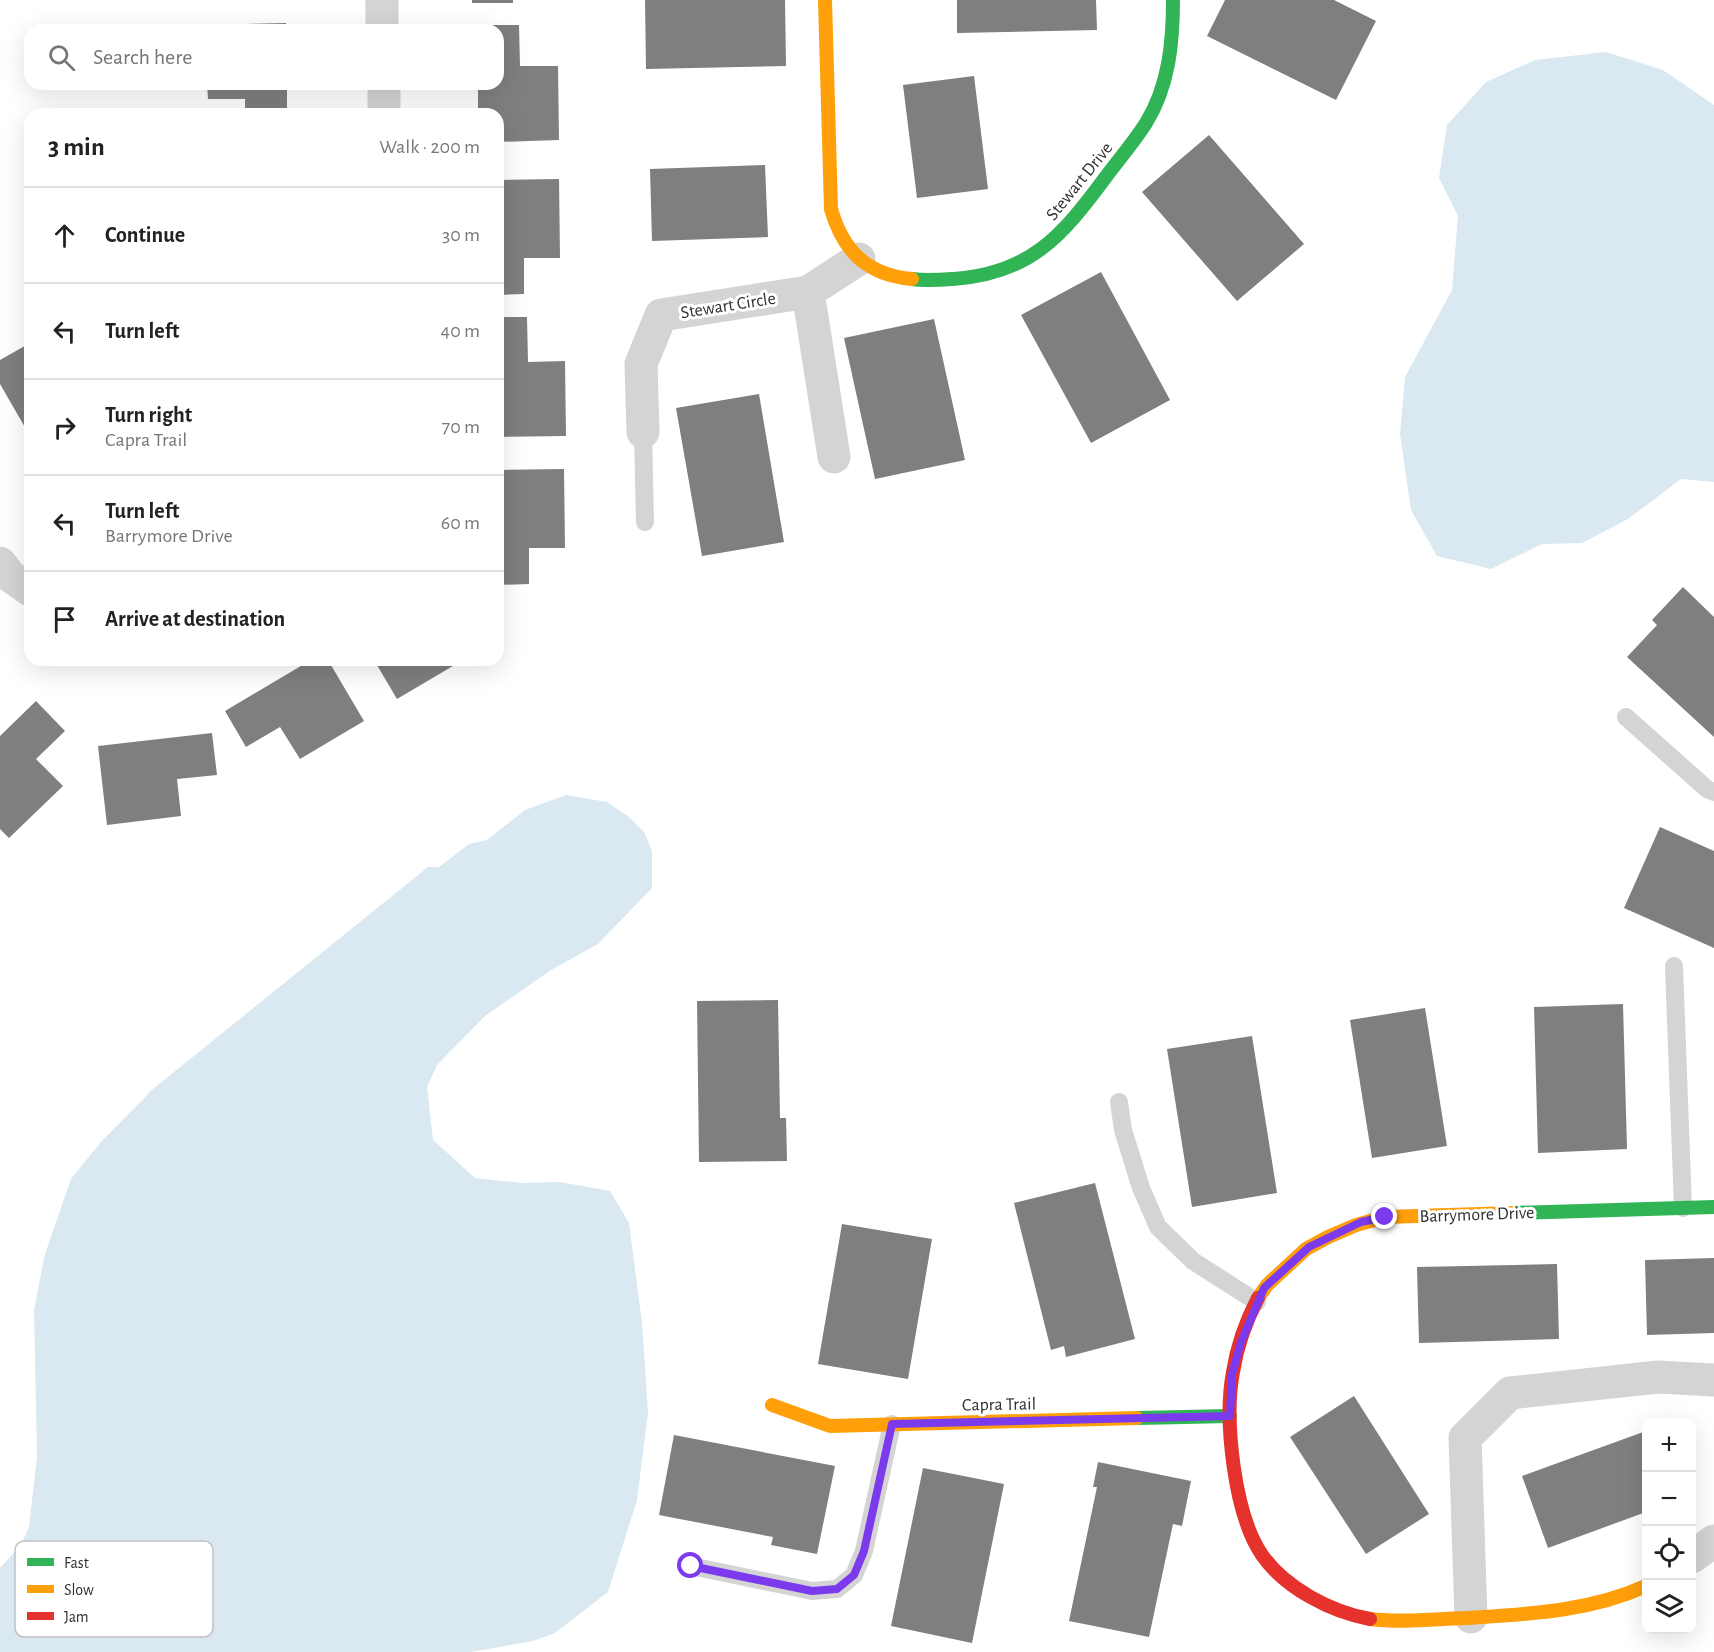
<!DOCTYPE html>
<meta charset="utf-8">
<style>
body{margin:0;font-family:"Alegreya Sans",sans-serif;background:#f2f2f2;color:#222}
.controls{position:absolute;right:18px;bottom:18px;display:grid;overflow:hidden;border-radius:12px;box-shadow:0 6px 24px #0002}
.controls button{width:54px;height:54px;display:grid;place-items:center;padding:0;border:0;border-bottom:2px solid #e0e0e0;background:#fff;color:#222;font:30px sans-serif}
.stop{position:absolute;width:18px;height:18px;margin:-14px;border:4px solid #7c3aed;border-radius:50%;background:#fff}
.stop.end{background:#7c3aed;border-color:#fff;box-shadow:0 2px 6px #0008}
.list{margin:0;padding:0;list-style:none}
h2{display:flex;justify-content:space-between;align-items:center;height:78px;margin:0;padding:0 24px;font-size:26px}
h2 small{font-size:20px;font-weight:400;color:#767676}
.list li{display:grid;grid-template-columns:39px 1fr auto;gap:18px;align-items:center;box-sizing:border-box;height:96px;padding:0 24px;border-top:2px solid #e0e0e0}
.list b{display:block;font-size:22px;white-space:nowrap}
.list p{margin:0;font-size:20px;white-space:nowrap;color:#767676}
.list em{font-size:20px;font-style:normal;color:#767676}
.icon{flex:none;width:33px;height:33px;fill:none;stroke:currentColor;stroke-width:2;stroke-linecap:round;stroke-linejoin:round}
.map{position:relative;flex:none;width:1714px;height:1652px;overflow:hidden}
.search{position:absolute;background:#fff;box-shadow:0 6px 24px #0002;left:24px;top:24px;width:480px;height:66px;display:flex;align-items:center;gap:15px;box-sizing:border-box;padding:0 21px;border-radius:18px;color:#767676;font-size:22px}
.panel{position:absolute;background:#fff;box-shadow:0 6px 24px #0002;left:24px;top:108px;width:480px;height:558px;border-radius:18px}
.map>svg:first-child{display:block}
</style>
<div class="map">
<svg width="1714" height="1652" viewBox="0 0 1714 1652">
<rect width="100%" height="100%" fill="#fff"/>
<!-- water -->
<path fill="#d9e8f1" d="M1606,52L1663,70L1714,105V482L1681,479L1628,519L1582,543L1542,544L1491,569L1437,556L1411,510L1400,434L1405,377L1452,290L1458,216L1439,178L1447,125L1486,82L1535,60Z
M566,795L607,802L629,817L644,832L652,851V888L598,944L551,970L485,1016L437,1065L427,1087L433,1140L475,1178L522,1183L560,1182L610,1191L629,1223L642,1323L648,1413L637,1500L608,1592L555,1633L533,1641L471,1652H0V1568L21,1545L29,1527L37,1457L34,1310L45,1254L71,1179L101,1142L153,1089L428,867H439L469,844L487,840L525,810Z"/>
<!-- building -->
<path fill="#7f7f7f" d="M472,0H513V3H472Z
M645,0H785L786,66L646,69Z
M957,0H1096L1097,30L957,33Z
M1225,0H1334L1376,21L1336,100L1207,36Z
M286,23V30H206V25Z
M477,25H519L520,66H558L559,140L498,142V114H478V84H498V30H477Z
M974,76L988,189L917,198L903,85Z
M207,84H287V114H245V99H208Z
M1209,135L1304,244L1237,301L1142,192Z
M765,165L768,237L652,241L650,169Z
M559,179L560,258H524V294L498,295V180Z
M1101,272L1170,400L1091,443L1021,315Z
M498,317H527L528,362L565,361L566,436L498,437Z
M934,319L965,460L875,479L844,338Z
M30,343V436L0,384V360Z
M759,394L784,542L702,556L676,408Z
M564,469L565,548H529V584L498,585V470Z
M1683,587L1714,617V737L1627,657L1657,625L1652,620Z
M311,660H328L364,721L300,759L280,727L246,747L225,711Z
M374,660H463L397,699Z
M36,701L65,731L36,759L63,786L9,838L0,829V736Z
M212,733L217,775L177,779L181,816L107,825L98,746Z
M1660,827L1714,851V948L1624,908Z
M778,1000L780,1118H786L787,1161L699,1162L697,1001Z
M1623,1004L1627,1149L1538,1153L1534,1007Z
M1425,1008L1447,1146L1372,1158L1350,1020Z
M1252,1036L1277,1193L1192,1207L1167,1049Z
M1095,1183L1135,1339L1066,1357L1064,1346L1051,1350L1014,1203Z
M842,1224L932,1239L908,1379L818,1364Z
M1714,1258V1333L1647,1335L1645,1260Z
M1557,1264L1559,1339L1419,1343L1417,1267Z
M1354,1396L1429,1514L1366,1554L1290,1437Z
M1646,1431V1512L1548,1548L1522,1476Z
M674,1435L835,1466L817,1554L771,1545L773,1537L659,1515Z
M1098,1462L1191,1481L1182,1526L1173,1524L1149,1637L1069,1621L1097,1487H1093Z
M923,1468L1004,1484L972,1643L891,1626Z"/>
<g fill="none" stroke-linecap="round" stroke-linejoin="round">
<!-- lane -->
<path stroke="#d4d4d4" stroke-width="18" d="M643,432L645,522
M1626,717L1707,789L1714,792
M1674,966L1683,1208
M1119,1102L1123,1130L1141,1188L1158,1227L1193,1261L1257,1302
M691,1566L812,1591L837,1589L854,1575L864,1551L892,1424"/>
<!-- street -->
<path stroke="#d4d4d4" stroke-width="33" d="M382,0V30
M384,84V114
M808,292L834,457
M643,432L641,364L661,315L808,292L859,259
M0,563L10,576L30,590
M1692,1557L1714,1541
M1471,1617L1465,1438L1510,1393L1658,1377L1714,1380"/>
<!-- fast -->
<path stroke="#30b455" stroke-width="14" d="M912,279C926,281 939,280 953,279C1030,274 1062,236 1105,178C1119,159 1134,142 1146,123C1169,86 1173,42 1173,0
M1512,1213L1714,1207
M1137,1418L1230,1416"/>
<!-- slow -->
<path stroke="#ff9f0a" stroke-width="14" d="M825,0L831,209C843,251 867,275 912,279
M1258,1298L1267,1285L1306,1249L1328,1237L1356,1225L1385,1217L1512,1213
M772,1405L830,1426L1137,1418
M1370,1619C1402,1623 1434,1619 1466,1618C1528,1614 1588,1612 1646,1586"/>
<!-- jam -->
<path stroke="#e5322d" stroke-width="14" d="M1258,1298C1246,1321 1237,1346 1233,1372C1224,1420 1234,1514 1262,1555C1285,1588 1331,1612 1370,1619"/>
</g>
<g fill="none" stroke-linecap="round" stroke-linejoin="round">
<!-- route -->
<path stroke="#7c3aed" stroke-width="8" d="M691,1566L812,1591L837,1589L854,1575L864,1551L892,1424L1230,1416L1232,1374L1241,1342L1264,1288L1309,1247L1361,1222L1385,1217"/>
</g>
<g text-anchor="middle" stroke-width="6" stroke-linejoin="round" paint-order="stroke">
<!-- street labels -->
<g font-size="18" fill="#2f2f2f" stroke="#fff">
<text transform="translate(1079 181) rotate(-51)" y="6">Stewart Drive</text>
<text transform="translate(728 305) rotate(-9)" y="6">Stewart Circle</text>
<text transform="translate(1477 1214) rotate(-2)" y="6">Barrymore Drive</text>
<text transform="translate(999 1404) rotate(-1)" y="6">Capra Trail</text>
</g>
</g>
<!-- legend -->
<rect x="15" y="1541" width="198" height="96" rx="9" fill="#fff" stroke="#c1c1c1" stroke-width="1.5"/>
<rect x="27" y="1558" width="27" height="8" fill="#30b455"/>
<rect x="27" y="1585" width="27" height="8" fill="#ff9f0a"/>
<rect x="27" y="1612" width="27" height="8" fill="#e5322d"/>
<g font-size="16" fill="#2f2f2f">
<text x="64" y="1568">Fast</text>
<text x="64" y="1595">Slow</text>
<text x="64" y="1622">Jam</text>
</g>
</svg>
<div class="controls">
<button>+</button>
<button>−</button>
<button><svg class="icon" aria-label="locate" viewBox="0 0 24 24"><circle cx="12" cy="12" r="6"/><path d="M12 2v4M12 18v4M2 12h4M18 12h4"/></svg></button>
<button><svg class="icon" aria-label="layers" viewBox="0 0 24 24"><path d="M12 4l9 5-9 5-9-5zM3 14l9 5 9-5"/></svg></button>
</div>
<div class="stop" style="left:691px;top:1566px"></div>
<div class="stop end" style="left:1385px;top:1217px"></div>
<div class="search"><svg class="icon" aria-label="search" viewBox="0 0 24 24"><circle cx="10" cy="10" r="6"/><path d="M15 15l6 6"/></svg>Search here</div>
<section class="panel">
<h2>3 min<small>Walk · 200 m</small></h2>
<ul class="list">
<li><svg class="icon" aria-label="ahead" viewBox="0 0 24 24"><path d="M12 20V5M6 11l6-6 6 6"/></svg><div><b>Continue</b></div><em>30 m</em></li>
<li><svg class="icon" aria-label="left" viewBox="0 0 24 24"><path d="M17 20v-9H6M10 6l-5 5 5 5"/></svg><div><b>Turn left</b></div><em>40 m</em></li>
<li><svg class="icon" aria-label="right" viewBox="0 0 24 24"><path d="M7 20v-9h11M14 6l5 5-5 5"/></svg><div><b>Turn right</b><p>Capra Trail</p></div><em>70 m</em></li>
<li><svg class="icon" aria-label="left" viewBox="0 0 24 24"><path d="M17 20v-9H6M10 6l-5 5 5 5"/></svg><div><b>Turn left</b><p>Barrymore Drive</p></div><em>60 m</em></li>
<li><svg class="icon" aria-label="arrive" viewBox="0 0 24 24"><path d="M6 21V4h12l-3 4 3 4H6"/></svg><div><b>Arrive at destination</b></div></li>
</ul>
</section>
</div>
